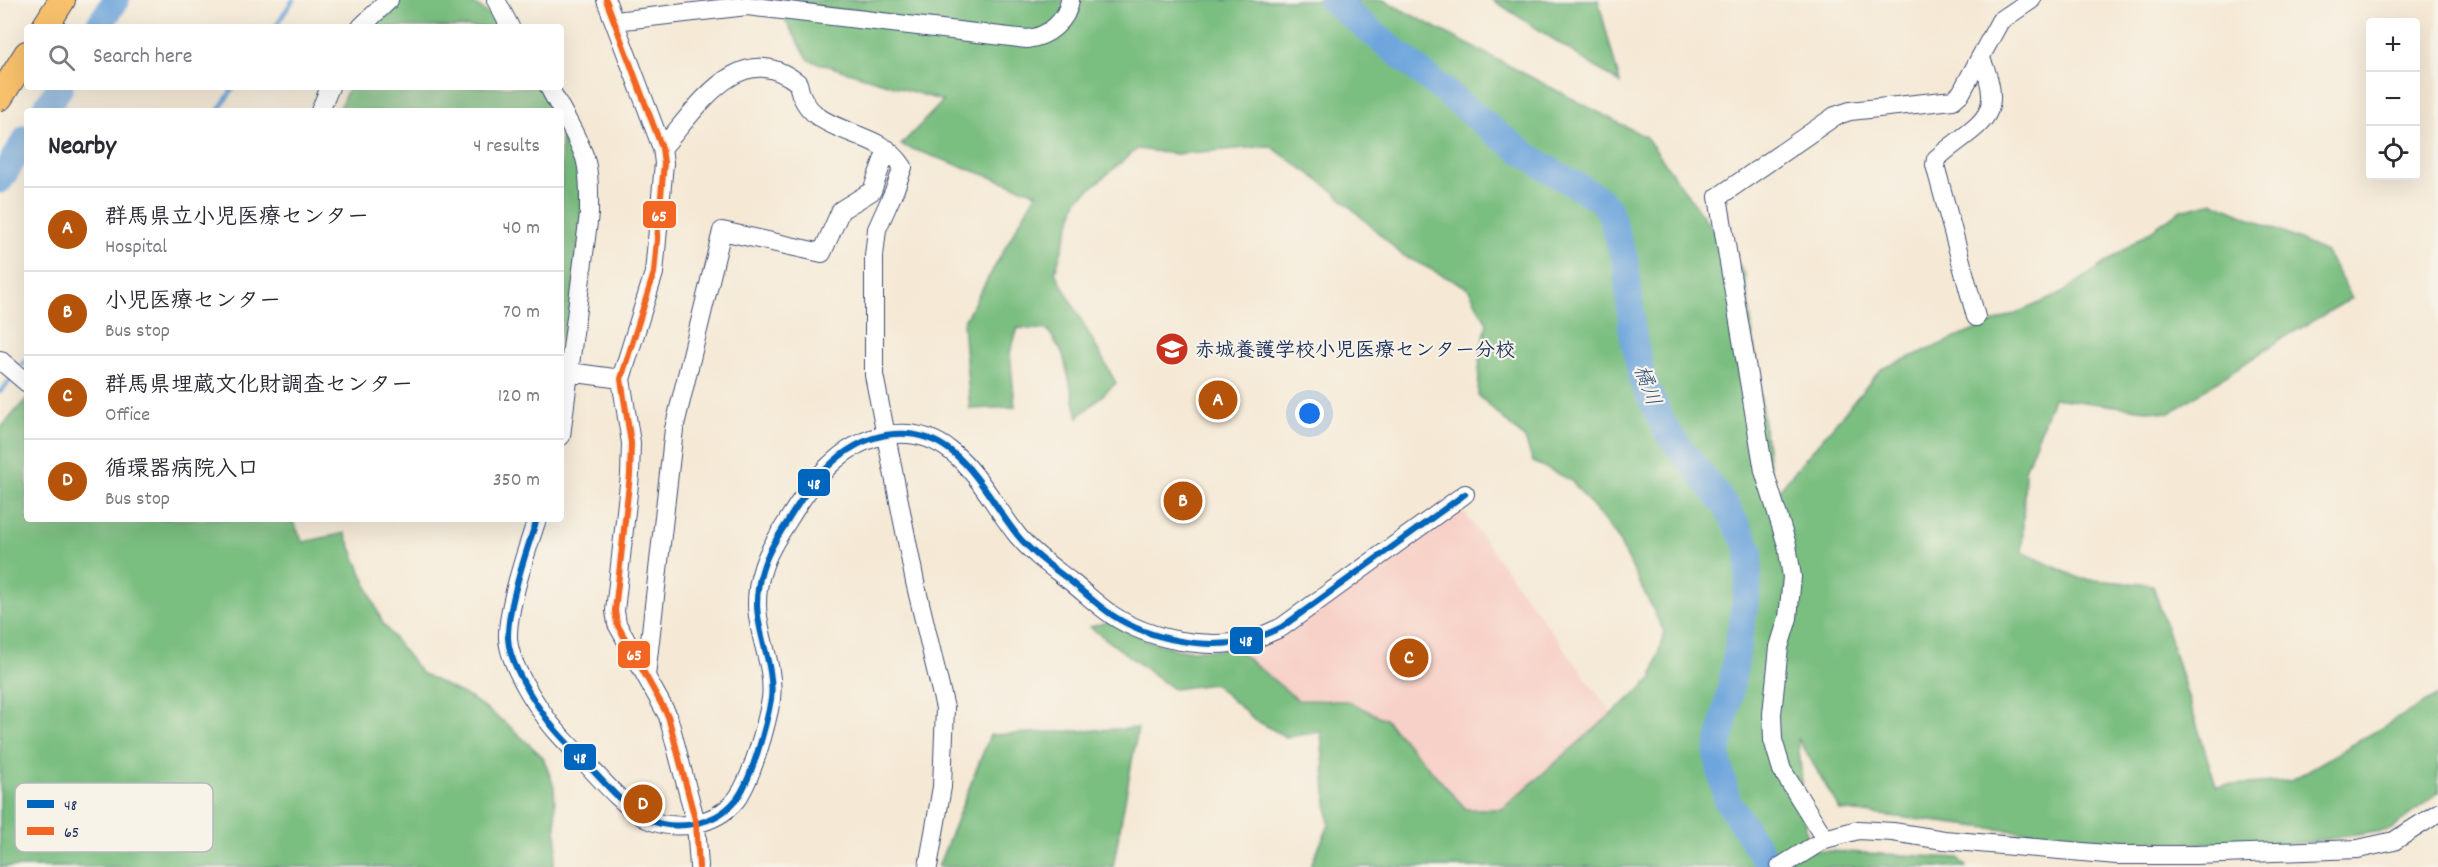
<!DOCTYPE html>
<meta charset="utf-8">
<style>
body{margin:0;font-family:Dekko,"Klee One",sans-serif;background:#f2f2f3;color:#2b2b33}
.controls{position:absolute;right:18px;top:18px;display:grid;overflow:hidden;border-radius:6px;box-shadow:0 6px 24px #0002}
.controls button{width:54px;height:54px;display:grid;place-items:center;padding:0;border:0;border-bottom:2px solid #e1e1e2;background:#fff;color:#2b2b33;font:30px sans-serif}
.you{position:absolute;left:1310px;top:414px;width:21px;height:21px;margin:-15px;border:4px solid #fff;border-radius:50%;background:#1a73e8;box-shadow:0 0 0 9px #1a73e833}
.badge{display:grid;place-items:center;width:39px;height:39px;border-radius:50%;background:#b45309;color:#fff;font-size:20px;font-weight:700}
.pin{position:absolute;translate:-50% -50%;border:3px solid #fff;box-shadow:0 2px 6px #0006}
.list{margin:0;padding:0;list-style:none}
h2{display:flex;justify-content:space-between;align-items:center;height:78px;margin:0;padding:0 24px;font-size:26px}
h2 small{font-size:20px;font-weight:400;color:#7c7c81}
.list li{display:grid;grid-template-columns:39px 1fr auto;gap:18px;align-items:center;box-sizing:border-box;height:84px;padding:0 24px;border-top:2px solid #e1e1e2}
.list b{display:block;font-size:22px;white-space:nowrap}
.list p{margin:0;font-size:20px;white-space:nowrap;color:#7c7c81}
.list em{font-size:20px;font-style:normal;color:#7c7c81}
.icon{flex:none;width:33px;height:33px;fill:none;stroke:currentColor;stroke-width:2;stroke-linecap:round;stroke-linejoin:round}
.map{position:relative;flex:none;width:2438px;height:867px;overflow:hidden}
.search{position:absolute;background:#fff;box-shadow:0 6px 24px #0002;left:24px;top:24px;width:540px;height:66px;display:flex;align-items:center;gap:15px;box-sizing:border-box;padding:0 21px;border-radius:6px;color:#7c7c81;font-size:22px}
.panel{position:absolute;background:#fff;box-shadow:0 6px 24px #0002;left:24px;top:108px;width:540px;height:414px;border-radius:6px}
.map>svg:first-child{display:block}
</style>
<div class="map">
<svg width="2438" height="867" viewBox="0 0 2438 867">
<rect width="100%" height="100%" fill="#f7f3e8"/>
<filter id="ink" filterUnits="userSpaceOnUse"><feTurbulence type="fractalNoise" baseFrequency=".0167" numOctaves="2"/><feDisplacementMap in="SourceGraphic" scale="12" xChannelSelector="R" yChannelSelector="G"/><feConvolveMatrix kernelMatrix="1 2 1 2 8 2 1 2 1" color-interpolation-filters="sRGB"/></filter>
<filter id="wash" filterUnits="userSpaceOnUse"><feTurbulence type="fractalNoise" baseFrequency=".008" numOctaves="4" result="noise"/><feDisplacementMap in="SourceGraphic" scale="24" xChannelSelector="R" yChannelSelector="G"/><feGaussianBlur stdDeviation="1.35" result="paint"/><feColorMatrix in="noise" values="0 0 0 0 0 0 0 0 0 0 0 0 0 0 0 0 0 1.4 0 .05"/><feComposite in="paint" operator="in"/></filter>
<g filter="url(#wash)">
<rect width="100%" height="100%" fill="#f5e9d5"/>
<!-- built -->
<path fill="#f7d1c7" d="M1460,507L1612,713L1501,809H1466L1385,719L1347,701L1298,700L1237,650Z"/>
<!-- forest -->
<path fill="#7abe80" stroke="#4a766f" stroke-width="1.5" d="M401,0H468L493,17L500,27H376L383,14Z
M782,0H1383L1646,137L1745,274L1778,537V491L1881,369L2059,295L2181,210L2214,202L2326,252L2352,298L2280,340L2170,413L2053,398L2025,470L2022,552L2081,579L2153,585L2216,786L2290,781L2438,695V793L2390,830L2274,847L2071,838L1840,810L1798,738L1808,850L1959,858L1966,867H1310L1329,825L1321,732L1286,737L1255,720L1214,684L1173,689L1090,627L1111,621L1146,640L1179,650H1237L1298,700L1347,701L1385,719L1466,809H1502L1652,679L1664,632L1617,537L1571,480L1533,462L1525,439L1478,395L1480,354L1487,323L1468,288L1402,255L1331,189L1270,146L1176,154L1137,149L1077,200L1055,272L1116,383L1078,417L1063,354L1048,330L1018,328L1010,353L1015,407L970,409L963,323L1036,193L901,145L943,101L809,60L778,8Z
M1492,0H1598L1620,83L1501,5Z
M349,87H542L554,111H338Z
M561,123L579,161L582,215L561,393Z
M27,398V519H292L303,542L345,533L383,624L421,673L472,699L507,724L543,757L554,787L557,845L553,867H0V429Z
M1138,728L1113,867H938L990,735Z"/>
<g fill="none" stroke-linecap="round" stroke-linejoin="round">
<!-- stream -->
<path stroke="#6da5dc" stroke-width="4.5" d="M275,27L293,0
M218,111L234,87
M19,369L27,360
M0,392L14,376"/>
<!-- river -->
<path stroke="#6da5dc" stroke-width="27" d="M1332,0L1496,133L1546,168L1598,198L1609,210L1626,263L1632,330L1642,380L1666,430L1726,506L1750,550L1748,585L1730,692L1717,755L1727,800L1770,867
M98,27L116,0
M44,111L60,87
M0,180L27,138"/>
</g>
</g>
<g filter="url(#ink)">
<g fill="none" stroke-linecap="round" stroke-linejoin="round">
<!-- minor casing -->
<g stroke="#3c4b70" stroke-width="20">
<path id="minor" d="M496,0L510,27
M606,0L662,148L664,163L654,273L621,379L631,443L630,475L615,611L617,624L668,716L696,823L699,867
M615,21L747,6L1027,39C1048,37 1067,21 1070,0
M361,27L389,0
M549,87C561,110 576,133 585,158C590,176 589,196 589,214L561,436
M320,111L330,87
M662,148C697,109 739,36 798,83C807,139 877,124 903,167L895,189L877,229L874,256V375L915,582L945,708L942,787L928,867
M1976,317L1935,165L1936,159C1975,124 2009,120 1981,59
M0,360L27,383
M569,372L621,379
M537,519C527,549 507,608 508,638C509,663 532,698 546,718C556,733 570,745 582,759C599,777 625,808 647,819C675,832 715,825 735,801C751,783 767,723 771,699C775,666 757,635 757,604C757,594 759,580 762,571C767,553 777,538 787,522C810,484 839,443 886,435C957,423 982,491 1018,536C1032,553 1052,567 1070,581C1084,592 1097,605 1112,615C1150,640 1206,650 1250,640C1261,637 1271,632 1282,627L1465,494
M646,676L674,429L722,231L822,253L841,210L872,191L887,149
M1825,839L1782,770L1773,740L1772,714L1779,647L1788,618L1792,577L1787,545L1764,471L1718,197L1835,116L1850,111L1953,100L1961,93L2000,21L2031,0
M1780,867L1825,839L1858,830L1893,832L1944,840L2117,855H2196L2358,849L2394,841L2438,813"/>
</g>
<!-- highway casing -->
<g stroke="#3c4b70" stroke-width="28">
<path id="highway" d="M45,27L62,0
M0,97L27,54"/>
</g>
<!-- minor -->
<use href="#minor" stroke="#fff" stroke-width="18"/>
<!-- highway -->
<use href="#highway" stroke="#f7c06c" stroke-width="26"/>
<!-- bus-1 casing -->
<g stroke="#f7f3e8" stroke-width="10">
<path id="bus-1" d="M537,519C527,549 507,608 508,638C509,663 532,698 546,718C556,733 570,745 582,759C599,777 625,808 647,819C675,832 715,825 735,801C751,783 767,723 771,699C775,666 757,635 757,604C757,594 759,580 762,571C767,553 777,538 787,522C810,484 839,443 886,435C957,423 982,491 1018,536C1032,553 1052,567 1070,581C1084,592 1097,605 1112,615C1150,640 1206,650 1250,640C1261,637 1271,632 1282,627L1465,494"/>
</g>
<!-- bus-2 casing -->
<g stroke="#f7f3e8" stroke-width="10">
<path id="bus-2" d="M606,0L662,148L664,163L654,273L621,379L631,443L630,475L615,611L617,624L668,716L696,823L699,867"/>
</g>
<!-- bus-1 -->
<use href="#bus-1" stroke="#0065bd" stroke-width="6"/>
<!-- bus-2 -->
<use href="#bus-2" stroke="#f26522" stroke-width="6"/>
</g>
</g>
<!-- icons -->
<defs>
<g id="school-disc" transform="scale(1.725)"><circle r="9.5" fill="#c8321e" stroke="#f7f3e8"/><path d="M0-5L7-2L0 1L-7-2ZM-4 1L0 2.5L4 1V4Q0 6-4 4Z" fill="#fff"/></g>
</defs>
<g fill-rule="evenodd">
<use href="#school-disc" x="1172" y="349"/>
</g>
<g text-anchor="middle" stroke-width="4.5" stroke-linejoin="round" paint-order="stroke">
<!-- poi labels -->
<g font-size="20" font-weight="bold" fill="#1b2f5e" stroke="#f7f3e8" text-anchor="start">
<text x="1195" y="356">赤城養護学校小児医療センター分校</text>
</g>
<!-- water labels -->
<g font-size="21" font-style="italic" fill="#345284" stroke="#f7f3e8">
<text transform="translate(1648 385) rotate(70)" y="7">橘川</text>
</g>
</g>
<!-- legend -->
<rect x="15" y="783" width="198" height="69" rx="9" fill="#f7f3e8" stroke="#b5b8bf" stroke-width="1.5"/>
<rect x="27" y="800" width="27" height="8" fill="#0065bd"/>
<rect x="27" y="827" width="27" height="8" fill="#f26522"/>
<g font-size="16" fill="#1b2f5e">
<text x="64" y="810">48</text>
<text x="64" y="837">65</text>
</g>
<g stroke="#f7f3e8" stroke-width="2">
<rect x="642" y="200" width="35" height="29" rx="6" fill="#f26522"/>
<rect x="797" y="468" width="34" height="29" rx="6" fill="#0065bd"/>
<rect x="1229" y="626" width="35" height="29" rx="6" fill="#0065bd"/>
<rect x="617" y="640" width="34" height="29" rx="6" fill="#f26522"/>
<rect x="563" y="743" width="34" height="28" rx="6" fill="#0065bd"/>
</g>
<g font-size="16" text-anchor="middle" font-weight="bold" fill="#fff">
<text x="659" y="221">65</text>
<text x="814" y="489">48</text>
<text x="1246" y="646">48</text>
<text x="634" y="660">65</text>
<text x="580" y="763">48</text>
</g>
</svg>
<div class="controls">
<button>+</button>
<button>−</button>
<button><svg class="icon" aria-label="locate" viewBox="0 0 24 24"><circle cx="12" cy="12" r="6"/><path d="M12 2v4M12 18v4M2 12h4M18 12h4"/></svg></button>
</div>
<div class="you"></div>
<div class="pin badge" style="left:1218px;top:400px">A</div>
<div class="pin badge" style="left:1183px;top:501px">B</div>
<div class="pin badge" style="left:1409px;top:658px">C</div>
<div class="pin badge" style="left:643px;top:804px">D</div>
<div class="search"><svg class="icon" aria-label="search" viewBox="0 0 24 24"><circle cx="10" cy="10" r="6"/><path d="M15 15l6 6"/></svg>Search here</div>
<section class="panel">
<h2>Nearby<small>4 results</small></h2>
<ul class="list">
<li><span class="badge">A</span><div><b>群馬県立小児医療センター</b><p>Hospital</p></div><em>40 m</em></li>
<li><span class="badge">B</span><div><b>小児医療センター</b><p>Bus stop</p></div><em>70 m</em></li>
<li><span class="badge">C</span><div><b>群馬県埋蔵文化財調査センター</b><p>Office</p></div><em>120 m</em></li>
<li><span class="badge">D</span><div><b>循環器病院入口</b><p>Bus stop</p></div><em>350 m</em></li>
</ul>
</section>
</div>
